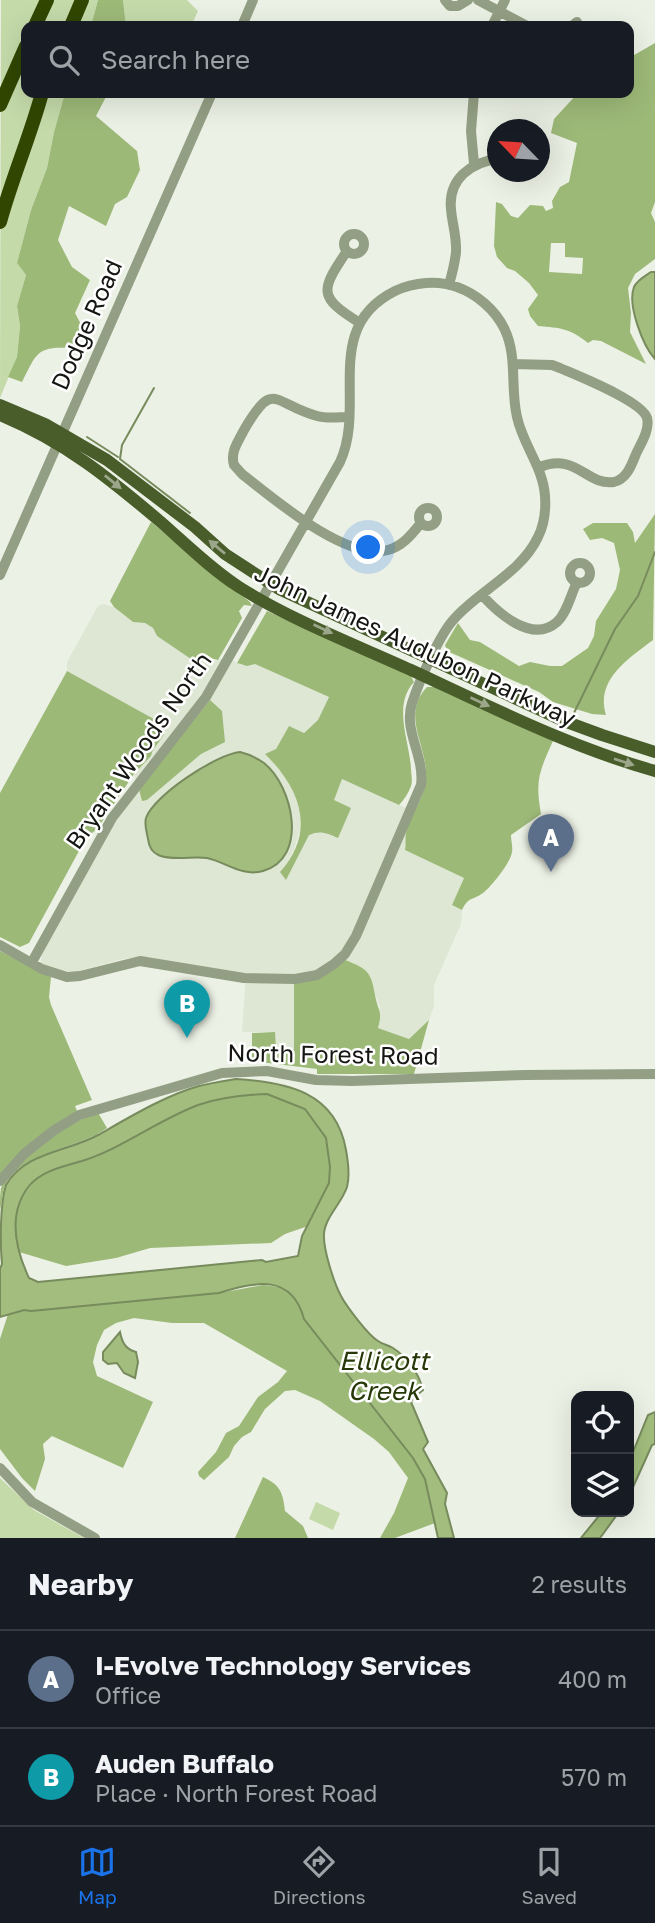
<!DOCTYPE html>
<meta charset="utf-8">
<style>
body{margin:0;font-family:"Golos Text",sans-serif;background:#20242c;color:#f1f3f6}
.controls{position:absolute;right:21px;bottom:21px;display:grid;overflow:hidden;border-radius:14px;box-shadow:0 7px 28px #0002}
.controls button{width:63px;height:63px;display:grid;place-items:center;padding:0;border:0;border-bottom:2px solid #363941;background:#171b24;color:#f1f3f6;font:35px sans-serif}
.compass{position:absolute;left:487px;top:119px;width:63px;height:63px;border-radius:50%;background:#171b24;box-shadow:0 7px 28px #0002;rotate:295deg}
.you{position:absolute;left:369px;top:548px;width:24px;height:24px;margin:-18px;border:5px solid #fff;border-radius:50%;background:#1a73e8;box-shadow:0 0 0 10px #1a73e833}
.badge{display:grid;place-items:center;width:46px;height:46px;border-radius:50%;background:#1a73e8;color:#fff;font-size:23px;font-weight:700}
.pin{position:absolute;translate:-50% -58px;filter:drop-shadow(0 2px 4px #0008)}
.pin::after{content:'';position:absolute;top:37px;width:24px;height:21px;background:inherit;clip-path:polygon(0 0,100% 0,50% 100%)}
.list{margin:0;padding:0;list-style:none}
h2{display:flex;justify-content:space-between;align-items:center;height:91px;margin:0;padding:0 28px;font-size:30px}
h2 small{font-size:23px;font-weight:400;color:#9ea1a6}
.list li{display:grid;grid-template-columns:46px 1fr auto;gap:21px;align-items:center;box-sizing:border-box;height:98px;padding:0 28px;border-top:2px solid #363941}
.list b{display:block;font-size:26px;white-space:nowrap}
.list p{margin:0;font-size:23px;white-space:nowrap;color:#9ea1a6}
.list em{font-size:23px;font-style:normal;color:#9ea1a6}
.icon{flex:none;width:38px;height:38px;fill:none;stroke:currentColor;stroke-width:2;stroke-linecap:round;stroke-linejoin:round}
.map{position:relative;flex:none;width:655px;height:1538px;overflow:hidden}
.search{position:absolute;background:#171b24;box-shadow:0 7px 28px #0002;left:21px;right:21px;top:21px;height:77px;display:flex;align-items:center;gap:18px;box-sizing:border-box;padding:0 24px;border-radius:14px;color:#9ea1a6;font-size:26px}
.sheet{height:287px;background:#171b24}
nav{display:flex;justify-content:space-around;align-items:center;box-sizing:border-box;height:98px;border-top:2px solid #363941;background:#171b24;font-size:19px;color:#9ea1a6}
nav a{display:grid;justify-items:center;gap:4px}
nav .on{color:#1a73e8}
.map>svg:first-child{display:block}
</style>
<div class="map">
<svg width="655" height="1538" viewBox="0 0 655 1538">
<rect width="100%" height="100%" fill="#ecf1e5"/>
<!-- built -->
<path fill="#dee7d4" d="M103,604L114,607L133,622L145,623L153,628L157,636L199,663L205,657L216,661L220,659L232,660L241,665L255,664L329,697L318,720L303,733L289,726L276,749L266,754L284,775L299,803L301,826L294,850L285,866V879L309,835L316,832H325L338,837L333,800L342,779L415,812L406,833L405,850L464,878L452,905L462,910L461,924L434,985V1006L429,1020L409,1039L378,1028L380,1007L375,995L345,960L323,976L294,983L295,1049H275L274,1032H242L246,974L143,957L123,959L75,972L53,969L41,963L42,951L110,830L139,789L134,774L151,756L152,750L166,732V727L163,724L67,671V662L98,606Z"/>
<!-- green -->
<path fill="#c4daa9" d="M1,0H98L91,26H26V93H65L54,132L47,168L31,210L17,263L26,275L17,306L20,326L17,357L0,398Z
M123,0H187L198,11L191,26H126Z
M0,1478L34,1510L84,1538H0Z
M316,1502L340,1513L333,1530L309,1519Z"/>
<!-- forest -->
<path fill="#9db978" fill-rule="evenodd" d="M98,0H123L126,26H91Z
M655,43V202L651,213L655,222V259L635,274L628,288L631,313L630,332L646,364L601,341L593,340L588,343C569,328 561,328 538,326L530,316L528,309L538,295L529,283L515,271L507,268L497,257L494,246L496,202L502,204L511,216L518,218L530,205L543,206L546,211L553,208L552,201L560,187L569,182L577,143L551,133L554,119L578,93H629V58ZM551,243H565V257L583,258L582,274L549,272Z
M65,93H108L96,116L137,151L140,170L127,197L115,204L106,226L69,206L58,240L72,267L90,280L75,313L84,330L69,348C36,346 36,355 22,382L8,377L17,357L20,326L17,306L26,275L17,263L31,210L47,168L54,132Z
M655,514L653,640C628,659 595,680 606,715L592,714L553,702L539,692L447,651L445,645L458,623L470,640L480,642L519,666L530,662L550,666H562L588,648L594,636L596,621L616,589L620,570L614,543L602,538L590,540L583,529L593,523H627L633,532L635,543Z
M151,522L250,602L252,606L244,605L239,611L242,618L218,660L205,657L199,663L194,661L157,636L153,628L145,623L133,622L114,607L110,601Z
M267,611L411,676L414,682C392,706 410,742 411,769C411,774 413,780 411,786C409,792 404,800 399,805L342,779L334,800L351,808L338,838C327,833 320,830 309,835L286,880L280,872C317,831 300,788 265,754L276,749L289,726L304,733L318,720L329,697L255,664L247,666L237,663Z
M67,671L163,724L166,727C165,739 153,745 151,756L134,774L97,829L86,838L29,943L20,947L0,937V793Z
M427,687H434L553,741C539,772 535,780 541,814L511,835C511,841 513,847 512,852C511,862 491,887 483,893C472,901 469,896 462,910L452,905L464,878L405,850C406,845 405,838 406,833C411,811 428,795 426,771C424,741 402,713 427,687Z
M210,700L222,711L225,742L201,754L147,800L142,801L139,789Z
M0,951L51,977L49,997L51,1005L92,1100L75,1106L77,1111L0,1176Z
M345,960C368,969 371,972 375,995C378,1012 383,1010 378,1028L409,1039L429,1020L414,1074H317V1069L252,1061V1033L275,1032L276,1049H294V982L323,976Z
M267,1094L305,1109L326,1138L330,1167L329,1183L308,1226L285,1234L271,1243L150,1248L116,1258L66,1266L19,1252C14,1228 13,1206 30,1186C42,1170 65,1166 82,1161C124,1148 158,1120 199,1105C221,1097 244,1095 267,1094Z
M97,1111L107,1128C77,1150 19,1151 4,1188C2,1195 2,1203 0,1210C0,1203 0,1194 1,1188C13,1155 68,1126 97,1111Z
M263,1285C290,1287 297,1293 304,1319L413,1458L425,1479L435,1523L395,1538H380L394,1513L408,1478L389,1452L374,1439L320,1401L295,1390L285,1391L265,1409L251,1432L242,1437L234,1446L229,1457L204,1480L199,1476L198,1472L216,1452L226,1433L239,1426L258,1397L278,1382L287,1371L204,1323H172L134,1318L116,1323L104,1330L97,1345L93,1362L97,1376L153,1402L123,1468L52,1436L43,1444L45,1459L35,1491L22,1478L0,1449V1339L8,1314L25,1310L32,1311L219,1293Z
M263,1477C280,1485 283,1492 285,1511L303,1526L308,1538H235Z"/>
<!-- water -->
<path fill="#a2bd7d" stroke="#778b5d" stroke-width="2" fill-rule="evenodd" d="M651,272H655V359C643,346 627,305 634,287C637,280 645,276 651,272Z
M240,752C248,754 257,758 264,763C293,786 309,858 263,871C242,877 226,862 207,858C198,857 189,858 180,858C164,858 150,857 148,839C147,833 144,825 146,818C154,795 217,754 240,752Z
M236,1079C287,1082 336,1092 346,1150C348,1161 350,1176 347,1187C342,1203 325,1217 324,1234C323,1249 334,1283 341,1296C347,1307 368,1335 378,1341C382,1344 388,1345 393,1348C407,1357 419,1373 423,1390L413,1398L411,1402L428,1442L423,1449L447,1493L445,1504L454,1538H438L425,1479L413,1458L304,1319C292,1274 256,1281 219,1293L31,1311L24,1310L0,1317V1269L2,1264C0,1243 0,1204 6,1185C25,1152 67,1152 98,1135C128,1118 166,1095 199,1086C211,1083 224,1081 236,1079ZM267,1094L305,1109L326,1138L330,1167L329,1183L302,1236L298,1256L266,1262L262,1260L38,1282L29,1278C15,1248 7,1214 29,1186C41,1171 64,1166 82,1161C123,1148 158,1120 198,1105C221,1097 244,1095 267,1094Z
M120,1332C122,1342 125,1349 136,1352L138,1362L135,1378L124,1373L117,1363L108,1364L103,1360V1352Z
M655,1412V1444L652,1445L629,1496V1462L648,1415Z
M602,1512H619L600,1538H581Z"/>
<g fill="none" stroke-linecap="round" stroke-linejoin="round">
<!-- stream -->
<path stroke="#778b5d" stroke-width="2" d="M154,388L122,445L120,459L190,513
M87,437L118,457
M574,713L615,629L638,596L655,552"/>
<!-- minor -->
<path stroke="#939f84" stroke-width="10" d="M445,0L450,6H458L468,0
M478,0L527,26
M242,26L253,0
M492,26L505,0
M572,26L577,22
M474,93L471,131L474,164
M344 244a10 10 0 1 1 20 0a10 10 0 1 1-20 0Z
M347,251C320,291 318,297 360,323
M449,285C452,274 455,263 456,252C457,238 452,223 451,209C448,179 471,162 498,159
M513,364L552,365L560,368C578,376 642,401 647,418C650,430 641,443 636,454C632,464 627,479 614,482C586,486 576,451 538,468
M349,417C339,417 327,419 317,416C273,404 274,378 244,430C238,442 230,452 234,465L242,474C274,499 347,562 388,550C403,546 412,534 421,523
M419 517a9 9 0 1 1 18 0a9 9 0 1 1-18 0Z
M570 573a10 10 0 1 1 20 0a10 10 0 1 1-20 0Z
M0,575L212,93
M482,595C498,613 532,644 557,622C567,613 571,594 577,582
M0,945L42,969L67,977L80,976L140,961L244,978L295,979L317,975L334,964L345,954L356,936L421,785C425,756 403,731 412,703C419,682 440,633 455,618C480,590 521,573 538,537C544,525 546,510 545,496C543,467 523,445 517,417C510,388 518,356 504,328C495,310 477,294 457,287C438,280 414,282 395,291C321,328 367,404 340,462L206,697L112,818L32,962
M0,1181L24,1154L53,1131L79,1115L222,1073L267,1071L316,1080L352,1081L525,1075L655,1074
M0,1468L32,1502L95,1538"/>
<!-- major -->
<path stroke="#495d2b" stroke-width="12" d="M0,405L45,424L107,460L195,527L225,554L279,589L564,721L602,735L655,752
M0,415C65,442 109,478 162,523C187,545 211,569 239,587C291,620 354,644 411,670C491,707 570,747 655,771"/>
<!-- highway -->
<path stroke="#304601" stroke-width="14" d="M35,26L47,0
M71,26L82,0
M0,105L26,46
M0,222C12,178 30,137 42,93"/>
</g>
<!-- one-way arrows -->
<defs><path id="oneway-solid" d="M-6-.8H1V-3.2L6.5 0L1 3.2V.8H-6Z" transform="scale(1.75)"/></defs>
<g fill="#9ba68a">
<use href="#oneway-solid" transform="translate(113 482) rotate(39)"/>
<use href="#oneway-solid" transform="translate(217 547) rotate(-140)"/>
<use href="#oneway-solid" transform="translate(323 629) rotate(25)"/>
<use href="#oneway-solid" transform="translate(480 702) rotate(25)"/>
<use href="#oneway-solid" transform="translate(624 762) rotate(18)"/>
</g>
<g text-anchor="middle" stroke-width="5" stroke-linejoin="round" paint-order="stroke">
<!-- street labels -->
<g font-size="24" fill="#141612" stroke="#fff">
<text transform="translate(87 325) rotate(-66)" y="8">Dodge Road</text>
<text transform="translate(415 646) rotate(25)" y="8">John James Audubon Parkway</text>
<text transform="translate(139 751) rotate(-55)" y="8">Bryant Woods North</text>
<text transform="translate(333 1055) rotate(1)" y="8">North Forest Road</text>
</g>
<!-- water labels -->
<g font-size="26" font-style="italic" fill="#273807" stroke="#fff">
<text x="384" y="1370">Ellicott<tspan x="384" dy="30">Creek</tspan></text>
</g>
</g>
</svg>
<div class="controls">
<button><svg class="icon" aria-label="locate" viewBox="0 0 24 24"><circle cx="12" cy="12" r="6"/><path d="M12 2v4M12 18v4M2 12h4M18 12h4"/></svg></button>
<button><svg class="icon" aria-label="layers" viewBox="0 0 24 24"><path d="M12 4l9 5-9 5-9-5zM3 14l9 5 9-5"/></svg></button>
</div>
<svg class="compass" viewBox="-18 -18 36 36"><path d="M0-13l5 13h-10z" fill="#e53935"/><path d="M0 13l5-13h-10z" fill="#9ea1a6"/></svg>
<div class="you"></div>
<div class="pin badge" style="left:551px;top:872px;background:#5c6f8a">A</div>
<div class="pin badge" style="left:187px;top:1038px;background:#0f9aa8">B</div>
<div class="search"><svg class="icon" aria-label="search" viewBox="0 0 24 24"><circle cx="10" cy="10" r="6"/><path d="M15 15l6 6"/></svg>Search here</div>
</div>
<section class="sheet">
<h2>Nearby<small>2 results</small></h2>
<ul class="list">
<li><span class="badge" style="background:#5c6f8a">A</span><div><b>I-Evolve Technology Services</b><p>Office</p></div><em>400 m</em></li>
<li><span class="badge" style="background:#0f9aa8">B</span><div><b>Auden Buffalo</b><p>Place · North Forest Road</p></div><em>570 m</em></li>
</ul>
</section>
<nav>
<a class="on"><svg class="icon" aria-label="map" viewBox="0 0 24 24"><path d="M3 6l6-2 6 2 6-2v14l-6 2-6-2-6 2zM9 4v14M15 6v14"/></svg>Map</a>
<a><svg class="icon" aria-label="directions" viewBox="0 0 24 24"><path d="M12 3l9 9-9 9-9-9zM9 14v-3h6M13 9l2 2-2 2"/></svg>Directions</a>
<a><svg class="icon" aria-label="saved" viewBox="0 0 24 24"><path d="M7 4h10v16l-5-4-5 4z"/></svg>Saved</a>
</nav>
